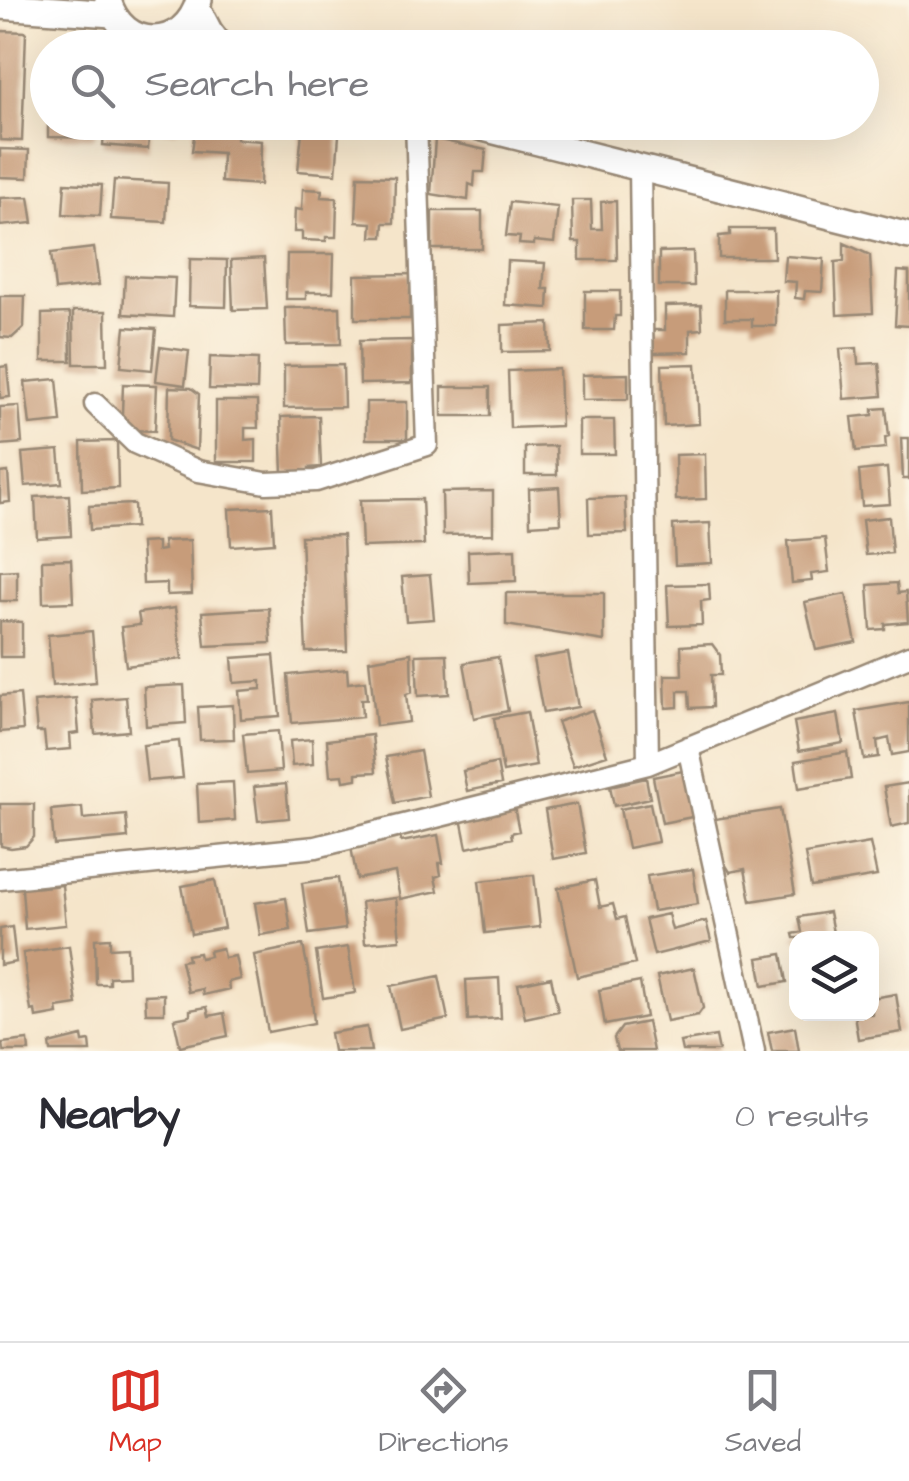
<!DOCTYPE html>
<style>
body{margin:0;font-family:"Architects Daughter",sans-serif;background:#f7f7f7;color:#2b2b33}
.controls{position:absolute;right:30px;bottom:30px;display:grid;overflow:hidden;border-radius:20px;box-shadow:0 10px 40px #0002}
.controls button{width:90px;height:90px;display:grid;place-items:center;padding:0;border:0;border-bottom:2px solid #e1e1e2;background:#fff;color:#2b2b33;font:50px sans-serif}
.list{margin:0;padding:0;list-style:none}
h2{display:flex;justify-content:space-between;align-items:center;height:130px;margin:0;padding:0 40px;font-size:42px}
h2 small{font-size:32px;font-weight:400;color:#7c7c81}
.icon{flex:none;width:55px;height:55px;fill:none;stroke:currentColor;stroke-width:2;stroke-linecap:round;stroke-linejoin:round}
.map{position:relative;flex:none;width:909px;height:1051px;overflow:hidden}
.search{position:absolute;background:#fff;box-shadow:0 10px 40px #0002;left:30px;right:30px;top:30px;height:110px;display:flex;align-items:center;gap:25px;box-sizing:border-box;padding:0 35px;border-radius:55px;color:#7c7c81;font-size:38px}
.sheet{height:290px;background:#fff}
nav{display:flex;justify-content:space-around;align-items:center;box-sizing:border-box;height:140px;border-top:2px solid #e1e1e2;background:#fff;font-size:28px;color:#7c7c81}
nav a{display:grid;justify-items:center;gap:5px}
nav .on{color:#d93025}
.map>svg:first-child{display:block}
</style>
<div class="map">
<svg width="909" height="1051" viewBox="0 0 909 1051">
<rect width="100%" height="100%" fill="#fcf5e5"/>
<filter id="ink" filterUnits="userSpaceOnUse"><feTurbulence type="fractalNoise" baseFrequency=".01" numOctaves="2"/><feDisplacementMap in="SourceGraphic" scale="20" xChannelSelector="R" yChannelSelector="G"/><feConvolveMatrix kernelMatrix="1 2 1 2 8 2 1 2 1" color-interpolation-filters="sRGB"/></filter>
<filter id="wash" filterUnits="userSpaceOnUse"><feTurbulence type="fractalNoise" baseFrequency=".0048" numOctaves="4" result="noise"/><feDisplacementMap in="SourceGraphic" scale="40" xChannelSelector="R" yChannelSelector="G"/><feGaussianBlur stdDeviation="2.25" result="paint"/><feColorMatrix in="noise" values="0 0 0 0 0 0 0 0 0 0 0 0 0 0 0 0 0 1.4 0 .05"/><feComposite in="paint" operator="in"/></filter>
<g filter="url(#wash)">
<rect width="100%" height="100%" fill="#f5e5ca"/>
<g id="blocks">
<!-- building -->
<path fill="#c79c7a" d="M0,31L26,32L22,141L0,140Z
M48,122H95V138L48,137Z
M105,122H177L176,131L150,128L148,149L103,145Z
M196,122H239L236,139L261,141L260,185L221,182L222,153L192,151Z
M303,122H340L336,174L298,171Z
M435,139L486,150L484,172H475L474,186L469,184L468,200L431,194Z
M0,149L29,150L28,178L0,177Z
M358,176L395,177L394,223H384L383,237H371L372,223L356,222Z
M114,180L168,183L166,222L111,219Z
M65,183L102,185L100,216L63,214Z
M303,189L322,190L321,197L337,198L336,237H326V241L302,240V232H294L295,209L302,210Z
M29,197L33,223L0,226V198Z
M572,200H591L592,229H602L601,202L616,201L617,260H580V242H573Z
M510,202L558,207L554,243L534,241V245L519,244L520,237L506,236Z
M432,211H482V249H432Z
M730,229H773L774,258H719V236L730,235Z
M844,243L870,255L873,313L837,315L835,262L844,261Z
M94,248L99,285L55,290L51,253Z
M693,251L694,286H659V252Z
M287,254H334L333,292H306V299H286Z
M785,256L824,259L822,292L805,291L804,299L795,298L796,282L783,281Z
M264,258L267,309L233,310L231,260Z
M190,259L227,260L226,307L189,306Z
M507,261L545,263L543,289H549L548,308L505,305Z
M898,271L909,272V326L895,325Z
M410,274V319H355V275Z
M125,276L175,278L173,317L123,314Z
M725,290H776V326H752V319H725Z
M585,291H620V316H615L614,330H585Z
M0,296H25L24,327L12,338L0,337Z
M701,305L702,329L690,330V352L654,353L653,330H665V306Z
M340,307L341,344L286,345L285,308Z
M73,311H106L107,364H74Z
M70,313L71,361H42V314Z
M549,323L550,351L502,352V325Z
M125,327L156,329L152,370L121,367Z
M412,340V383L360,384L359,341Z
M160,347L189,351L185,385L156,381Z
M857,348L858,364L879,363L882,396L844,399L840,349Z
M210,357L258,359L257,390L209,389Z
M696,364L699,424L664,426L662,365Z
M343,365L344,407L284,408V366Z
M7,366L10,397L0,398V367Z
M559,369L561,426L510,428L508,371Z
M628,374V399L582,400V375Z
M57,379L61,422L30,425L25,382Z
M123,384L157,385L155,431L131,430L122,414Z
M169,387L191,388L199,394L197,450L168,440Z
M442,387H490V416H442Z
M216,401H257L258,428H245V440L256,439V462H216Z
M366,402H407V439H366Z
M19,406L22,443L0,445V407Z
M886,408L889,436L885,437L886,448L856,451L852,417L873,415V409Z
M319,416L321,467L309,468L310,473L283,474L281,417Z
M579,420H614L615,454H579Z
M901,438H909V479H903Z
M117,441L118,488L82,490L81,442Z
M556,446L557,475H525V447Z
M59,450L62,483L25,486L22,453Z
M705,454L706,499L676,500L675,455Z
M887,468L890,504L862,506L859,471Z
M8,472L10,502L0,503V473Z
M559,487L561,523L530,525L529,489Z
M493,491V534L443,535L442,492Z
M69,495L71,536L37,538L35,497Z
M625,497L627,533L589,534L588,498Z
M422,499L424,545L362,547L360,500Z
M134,504L135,527L90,530L89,506Z
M272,507L274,543L231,546L229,509Z
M889,517L892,553L866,555L862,520Z
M710,523L712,563L675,565L673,525Z
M343,535L347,651L306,652L301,536Z
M825,538L829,572L811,574L812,581L792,583L788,541Z
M190,540L192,594L167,595V583L143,584L141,543L157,542V551L164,550L163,541Z
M515,549L516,581L469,583L468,551Z
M71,559L73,602L43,603L42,560Z
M17,570V601H0V571Z
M430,575L434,619L406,621L402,577Z
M897,583L898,593L906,592L908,622L885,624V629L871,630L868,585Z
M709,584L710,600L701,601L702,625L669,626L667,585Z
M506,593H604V641L506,625Z
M846,594L856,642L816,650L805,602Z
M175,608L182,659L126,666L121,627L140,625L138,613Z
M269,608L271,643L205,646L202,612Z
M0,621L22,622V657H0Z
M92,631L96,682L52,686L48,635Z
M712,644L720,655L721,675H711L712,707L690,708L689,691H678V707L666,708L665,675H682L681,646Z
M411,653L412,692L406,694L409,722L376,726L369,660Z
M568,653L578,707L543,713L533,659Z
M447,654L449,694L418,696L416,655Z
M274,655L280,716L241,719L239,691L261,689V681L234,683L232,658Z
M498,657L508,711L474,718L464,663Z
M347,669L348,683L365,681L367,699H361L362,717L292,723L288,675Z
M184,685L186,723L146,726L144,687Z
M20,694L23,730L0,732V696Z
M126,697L129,731L95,734L92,700Z
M76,698L79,733L70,734L71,749L46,751L44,732H37L34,702Z
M909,702V752L892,755L889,738L877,741L879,757L864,759L856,711Z
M233,705L234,739L200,740L198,707Z
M592,710L607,755L573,766L557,722Z
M527,712L536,766L503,772L494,718Z
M838,714L843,743L799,751L794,722Z
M278,731L281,771L247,774L243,734Z
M372,735L376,772L357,773V779L344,781L343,775L330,776L327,740Z
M312,739L313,764L292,766L290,741Z
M179,741L183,778L147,781L143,745Z
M420,751L428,796L395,803L386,757Z
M847,752L851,779L799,788L795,761Z
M497,763L501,784L467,791L463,771Z
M683,771L692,817L662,823L653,777Z
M646,778L650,798L614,806L610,786Z
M233,782L235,820L199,823L197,784Z
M909,783V823L891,827L884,787Z
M286,784L289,818L258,821L254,787Z
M650,803L658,842L628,848L620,809Z
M0,804H34V837L26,846L11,848L1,846Z
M577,804L586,853L553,859L545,810Z
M82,807L83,819L126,815L128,838L54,845L51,810Z
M514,807L519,831L511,833L512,838L467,848L461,818Z
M780,809L795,894L751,901L745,869L730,872L722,859L715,819Z
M399,835L401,842L438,835L443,863H439L441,875L435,877L438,891L400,899L395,872L357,879L351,847Z
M870,843L877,876L811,887L805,854Z
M693,869L698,904L653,911L647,876Z
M534,875L540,927L485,933L479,881Z
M338,878L345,929L309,934L302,883Z
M215,880L224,928L191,934L182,886Z
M595,880L600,907L613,904L617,919L625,917L635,964L577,977L558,888Z
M62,885L66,925L25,929L22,889Z
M286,898L291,930L260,935L255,903Z
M396,898L400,940L365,943L361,902Z
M829,912L834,938H794L793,934L802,932L799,917Z
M668,914L672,930L706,921L711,941L654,955L645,919Z
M12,927L16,962L0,965V929Z
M110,938V948L127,947L128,976L109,977V984H96L95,939Z
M303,945L311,986L314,1023L268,1032L254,955Z
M69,946L77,1005L57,1008L58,1014L36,1018L35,1010L31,1011L23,953Z
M348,947L355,993L323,998L316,952Z
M222,948L224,958L235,956L240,979L228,982L229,989L203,995L202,989L188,992L181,961L188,960L187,955L199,953L200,958L210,956L209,951Z
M782,954L787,982L763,986L758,958Z
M694,968L703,1008L698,1015L667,1021L657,976Z
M439,976L448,1019L400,1029L391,986Z
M551,977L558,1011L525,1018L518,984Z
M499,978L501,1018L468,1020L466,980Z
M640,982L646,1017L605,1025L599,990Z
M164,994V1013H146L145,995Z
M896,994L902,1032L858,1039L854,1014H872V998Z
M207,1007L209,1016L224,1013L228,1036L180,1046L174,1019L190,1016V1010Z
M647,1022L653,1051H617L614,1038L622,1027Z
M367,1027L371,1051H333L330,1033Z
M795,1027L799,1051H772L768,1032Z
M82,1036L83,1042L90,1041L91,1051H51L50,1044Z
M716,1036L719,1051H682L680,1042Z
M28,1040L29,1051H3L2,1043Z"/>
</g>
</g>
<g filter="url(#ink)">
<use href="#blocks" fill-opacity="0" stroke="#988874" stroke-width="2.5"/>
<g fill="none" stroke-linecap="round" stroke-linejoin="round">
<!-- minor casing -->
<g stroke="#988874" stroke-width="25">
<path id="minor" d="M640,167L648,764
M95,404L135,443L198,471L266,483L316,481L427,445L416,122
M688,747L754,1051
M0,879L316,847L648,764L909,656"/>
</g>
<!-- tertiary casing -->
<g stroke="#988874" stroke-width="30">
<path id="tertiary" d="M108,0C122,52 185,52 199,0
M0,6L112,14
M197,8L209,31L222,48
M459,122L909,236"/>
</g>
<!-- minor -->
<use href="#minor" stroke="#fff" stroke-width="20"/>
<!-- tertiary -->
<use href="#tertiary" stroke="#fff" stroke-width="25"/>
</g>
</g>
</svg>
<div class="controls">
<button><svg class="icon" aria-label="layers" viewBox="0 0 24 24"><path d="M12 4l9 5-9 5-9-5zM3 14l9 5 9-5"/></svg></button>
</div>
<div class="search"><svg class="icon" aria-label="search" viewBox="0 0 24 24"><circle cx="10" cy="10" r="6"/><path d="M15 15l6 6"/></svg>Search here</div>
</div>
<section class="sheet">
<h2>Nearby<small>0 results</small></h2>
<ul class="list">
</ul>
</section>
<nav>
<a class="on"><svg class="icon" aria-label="map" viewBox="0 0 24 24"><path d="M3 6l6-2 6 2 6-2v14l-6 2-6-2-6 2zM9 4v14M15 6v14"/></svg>Map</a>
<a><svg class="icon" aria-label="directions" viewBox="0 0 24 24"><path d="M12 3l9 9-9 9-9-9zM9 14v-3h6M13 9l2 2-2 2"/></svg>Directions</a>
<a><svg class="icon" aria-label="saved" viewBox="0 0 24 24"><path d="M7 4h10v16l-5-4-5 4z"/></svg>Saved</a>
</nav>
